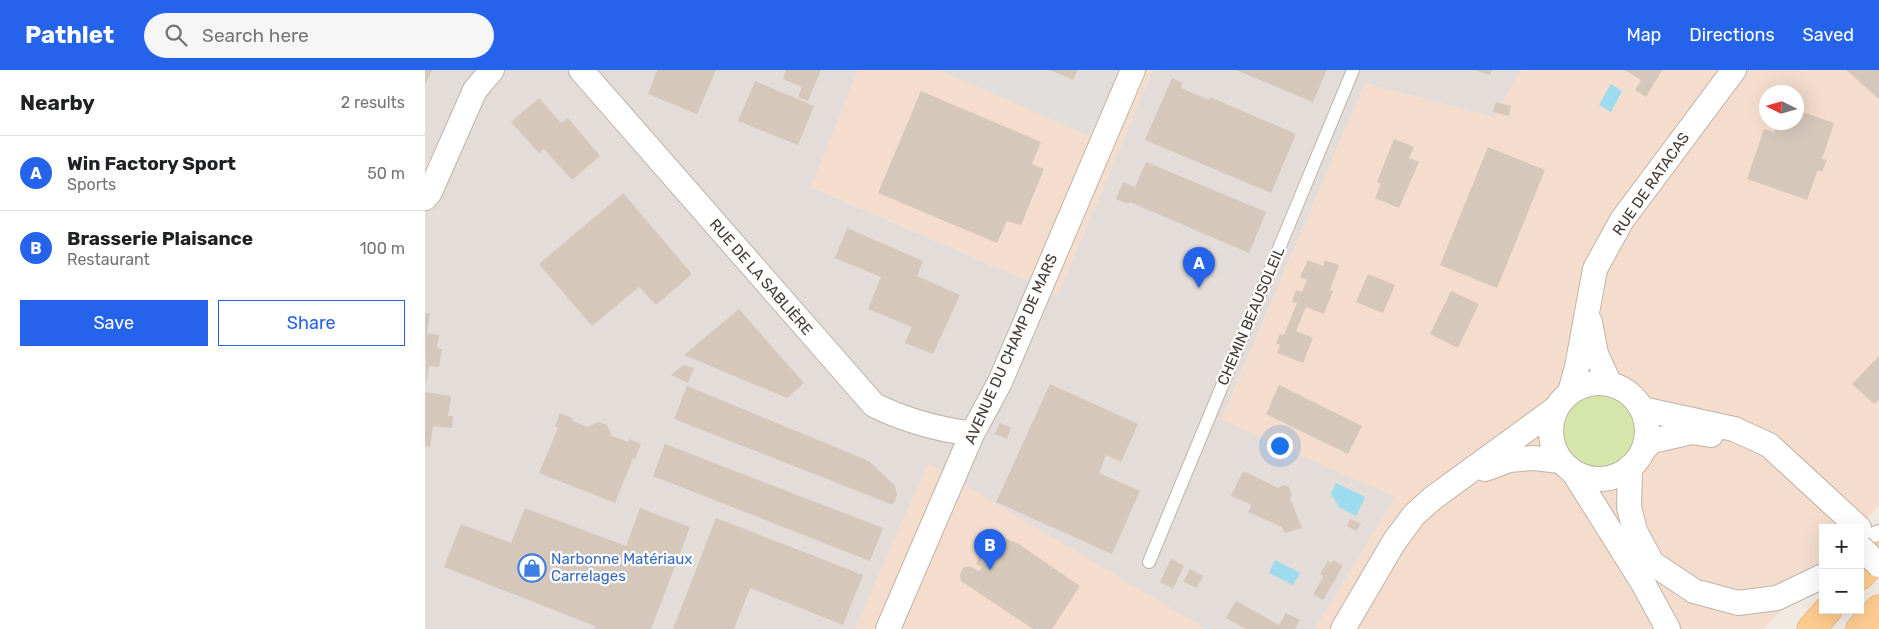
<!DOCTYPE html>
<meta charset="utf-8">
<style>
body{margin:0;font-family:Rubik,sans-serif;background:#f6f6f6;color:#202124}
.controls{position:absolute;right:15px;bottom:15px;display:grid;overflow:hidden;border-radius:0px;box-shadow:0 5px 20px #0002}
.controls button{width:45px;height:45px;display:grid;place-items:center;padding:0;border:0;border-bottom:1px solid #e0e0e0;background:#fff;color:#202124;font:25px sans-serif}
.compass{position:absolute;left:1334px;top:15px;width:45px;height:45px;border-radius:50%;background:#fff;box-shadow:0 5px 20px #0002;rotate:275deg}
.you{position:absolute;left:854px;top:375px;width:18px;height:18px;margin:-12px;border:4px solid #fff;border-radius:50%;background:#1a73e8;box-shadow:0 0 0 8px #1a73e833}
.badge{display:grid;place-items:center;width:32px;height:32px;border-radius:50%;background:#2563eb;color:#fff;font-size:16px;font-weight:700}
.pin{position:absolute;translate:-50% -41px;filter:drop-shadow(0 1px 2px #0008)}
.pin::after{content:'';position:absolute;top:26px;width:18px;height:15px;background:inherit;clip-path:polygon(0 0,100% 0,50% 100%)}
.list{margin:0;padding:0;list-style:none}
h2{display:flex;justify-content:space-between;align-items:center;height:65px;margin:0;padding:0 20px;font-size:21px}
h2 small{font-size:16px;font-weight:400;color:#757577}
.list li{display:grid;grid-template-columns:32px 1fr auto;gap:15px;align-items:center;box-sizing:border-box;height:75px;padding:0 20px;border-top:1px solid #e0e0e0}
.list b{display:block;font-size:19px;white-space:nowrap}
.list p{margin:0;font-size:16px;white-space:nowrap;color:#757577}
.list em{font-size:16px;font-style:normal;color:#757577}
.actions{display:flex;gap:10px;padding:15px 20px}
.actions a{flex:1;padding:11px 0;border:1px solid #2563eb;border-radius:0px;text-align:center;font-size:18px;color:#2563eb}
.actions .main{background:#2563eb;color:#fff}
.icon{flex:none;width:28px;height:28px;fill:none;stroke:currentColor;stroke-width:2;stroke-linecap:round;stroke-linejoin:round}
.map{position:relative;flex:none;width:1454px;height:559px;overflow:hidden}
header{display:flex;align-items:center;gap:30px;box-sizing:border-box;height:70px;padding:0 25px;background:#2563eb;color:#fff}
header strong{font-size:24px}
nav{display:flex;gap:28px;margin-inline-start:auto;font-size:18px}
.search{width:350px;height:45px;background:#f6f6f6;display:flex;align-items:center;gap:12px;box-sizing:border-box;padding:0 18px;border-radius:28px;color:#757577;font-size:19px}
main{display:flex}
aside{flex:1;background:#fff}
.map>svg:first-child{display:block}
</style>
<header>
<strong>Pathlet</strong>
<div class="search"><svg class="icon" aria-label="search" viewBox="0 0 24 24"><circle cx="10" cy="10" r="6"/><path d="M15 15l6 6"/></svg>Search here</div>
<nav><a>Map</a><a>Directions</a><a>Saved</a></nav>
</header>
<main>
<aside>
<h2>Nearby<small>2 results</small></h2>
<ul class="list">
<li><span class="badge">A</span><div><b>Win Factory Sport</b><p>Sports</p></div><em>50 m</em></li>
<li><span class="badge">B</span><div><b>Brasserie Plaisance</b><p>Restaurant</p></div><em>100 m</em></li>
</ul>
<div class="actions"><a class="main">Save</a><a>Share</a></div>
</aside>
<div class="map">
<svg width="1454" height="559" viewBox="0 0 1454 559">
<rect width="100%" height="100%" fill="#f1eae2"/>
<!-- commercial -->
<path fill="#f4ddcc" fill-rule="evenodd" d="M433,0H728L633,224L385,116Z
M1096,0H1454V435L1433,458H1398V495L1339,559H890L970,427L796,351L940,13L1069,47ZM1342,22H1372V52H1342Z
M503,392L781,559H430Z"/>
<!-- industrial -->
<path fill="#e3dcd8" d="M0,0H433L386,117L633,224L728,0H1096L1069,47L940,13L796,350L970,427L890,559H781L503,393L430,559H0Z"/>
<!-- green -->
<path fill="#d5e6aa" d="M1138 361a36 36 0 1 1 72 0a36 36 0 1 1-72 0Z"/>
<!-- parking -->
<path fill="#e1dedb" d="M515,0H625L648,10L653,0H694L665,66Z"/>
<!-- water -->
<path fill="#9ddbef" d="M1186,14L1197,21L1186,42L1174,35Z
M911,413L940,427L931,446L914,437L906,424Z
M850,490L875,503L868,515L844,503Z"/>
<!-- building -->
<path fill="#d6c7bb" d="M0,0H7L0,15Z
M232,0H291L272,44L223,24Z
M361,0H396L383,31L373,27L377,17L358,9Z
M625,0H653L648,10Z
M811,0H902L888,32Z
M1050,0H1067L1065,5Z
M1200,0H1237L1221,27L1210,20L1216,10Z
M1421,0H1454V29Z
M747,8L758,13L756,18L784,30L785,27L871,64L846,123L720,70Z
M330,11L389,36L373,75L313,51Z
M496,21L616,72L607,94L619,99L596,155L582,151L572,173L453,123Z
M114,28L136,53L143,48L175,86L147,110L119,79L114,83L86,52Z
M1071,32L1086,36L1084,46L1068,42Z
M1372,40L1409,53L1397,89L1402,90L1397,102L1393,100L1382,130L1322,109L1339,59L1349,62L1352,52H1372Z
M969,69L989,77L984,88L994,92L974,138L950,128L956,114L952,112Z
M1063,77L1120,100L1072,218L1015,195Z
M721,92L841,142L824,183L705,132L703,134L691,129L698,112L710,117Z
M198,123L267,204L231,235L214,217L167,256L114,194Z
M422,158L498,191L492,206L535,225L508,284L480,273L487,257L443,239L456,207L410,188Z
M883,190L898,196L900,190L914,195L905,220L908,221L899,244L881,237L871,261L888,268L878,293L852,283L855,275L851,273L855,264L859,265L872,233L867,232L871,220L877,222L882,210L875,207Z
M943,204L970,215L958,243L931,232Z
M1026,221L1054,234L1033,278L1005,264Z
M314,239L379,313L362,328L259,285Z
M0,243H5L2,263L14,265L12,278L17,279L14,297L4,296L1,316Z
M1454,286V330L1449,334L1427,314Z
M259,295L269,298L263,313L246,305Z
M625,314L713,354L696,392L681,385L674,403L715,421L687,484L571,432Z
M854,315L937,356L923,384L841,344Z
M262,316L444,391L470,416L472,425L468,435L249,349Z
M0,322L26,326L23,346H28L27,358L8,356L5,377L0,376Z
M135,343L148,348L147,351L163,357L173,352L182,355L187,366L203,372L204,369L216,374L210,389L208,388L190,433L114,403L133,358L130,357Z
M575,353L586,358L582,369L570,364Z
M240,374L458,458L445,491L228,406Z
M818,401L853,418L858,415L864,417L867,425L865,428L877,458L860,463L857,457L823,442L827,435L806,426Z
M100,438L201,476L215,438L265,457L226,559H169L170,556L19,497L36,454L86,473Z
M291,448L438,505L418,555L325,518L309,559H248Z
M925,449L936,454L931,461L922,456Z
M564,462L592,473L655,516L627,559H608L536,511L535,504L538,498L544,496L554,501L557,497L551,494Z
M746,489L759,496L748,519L735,512Z
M908,490L918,496L898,530L888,524L899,506L895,504L903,491L907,493Z
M765,499L778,506L772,518L758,512Z
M811,531L854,555L861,543L875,550L870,559H821L801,548Z"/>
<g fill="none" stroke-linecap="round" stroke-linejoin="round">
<!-- lane casing -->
<g stroke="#bfb3a8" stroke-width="14">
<path id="lane" d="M724,492L928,0"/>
</g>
<!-- street casing -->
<g stroke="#bfb3a8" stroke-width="26">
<path id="street" d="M156,0L449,335C481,351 512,359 547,364
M0,128L5,122L50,20L67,0
M1165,252L1171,284L1185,314
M1126 361a48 48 0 1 1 96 0a48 48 0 1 1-96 0Z
M1145,322L1152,297L1170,199L1197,150L1309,0
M1217,339L1309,359L1344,375L1434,458
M1218,380L1227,371L1267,362L1286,365
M1205,397L1204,437L1210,461L1227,493L1269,521L1313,533L1352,528L1398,506
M1060,399L1084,390L1109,388L1135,391
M1149,403L1218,513L1243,559
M1435,482L1454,467
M463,559L547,364L575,312L708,0
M918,559L969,472L989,445L1008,428L1130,339"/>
</g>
<!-- primary casing -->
<g stroke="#e2a55f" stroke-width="29">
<path id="primary" d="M1435,506L1454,485
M1386,559L1403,540
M1435,559L1454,539"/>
</g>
<!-- lane -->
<use href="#lane" stroke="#fff" stroke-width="12"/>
<!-- street -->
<use href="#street" stroke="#fff" stroke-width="24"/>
<!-- primary -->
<use href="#primary" stroke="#fecc8f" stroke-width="28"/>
<!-- street-bridge casing -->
<g stroke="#bfb3a8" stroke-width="26" stroke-linecap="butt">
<path id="street-bridge" d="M1435,477L1454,495"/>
</g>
<!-- street-bridge -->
<use href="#street-bridge" stroke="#fff" stroke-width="24"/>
</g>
<!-- icons -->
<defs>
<g id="shop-ring" transform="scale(1.4375)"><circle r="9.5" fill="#fff" stroke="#3f7fe0" stroke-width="1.5"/><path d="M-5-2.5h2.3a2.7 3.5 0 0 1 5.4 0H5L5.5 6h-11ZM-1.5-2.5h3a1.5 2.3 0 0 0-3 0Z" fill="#3f7fe0"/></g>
</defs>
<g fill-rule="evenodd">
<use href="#shop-ring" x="107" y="498"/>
</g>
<g text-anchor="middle" stroke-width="4.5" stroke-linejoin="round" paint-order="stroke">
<!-- street labels -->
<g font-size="15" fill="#433a33" stroke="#fff">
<text transform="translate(1226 114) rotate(-55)" y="5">RUE DE RATACAS</text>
<text transform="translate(336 207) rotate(49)" y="5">RUE DE LA SABLIÈRE</text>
<text transform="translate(826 246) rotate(-67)" y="5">CHEMIN BEAUSOLEIL</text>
<text transform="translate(586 279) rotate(-66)" y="5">AVENUE DU CHAMP DE MARS</text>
</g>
<!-- shop labels -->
<g font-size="15" fill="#366cbe" stroke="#fff" text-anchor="start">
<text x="126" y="494">Narbonne Matériaux<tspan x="126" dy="17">Carrelages</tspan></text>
</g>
</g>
</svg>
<div class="controls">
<button>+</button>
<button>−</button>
</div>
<svg class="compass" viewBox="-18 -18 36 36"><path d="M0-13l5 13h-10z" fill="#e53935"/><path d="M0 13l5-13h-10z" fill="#757577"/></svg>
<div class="you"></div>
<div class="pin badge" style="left:774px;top:218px">A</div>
<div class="pin badge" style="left:565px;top:500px">B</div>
</div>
</main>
